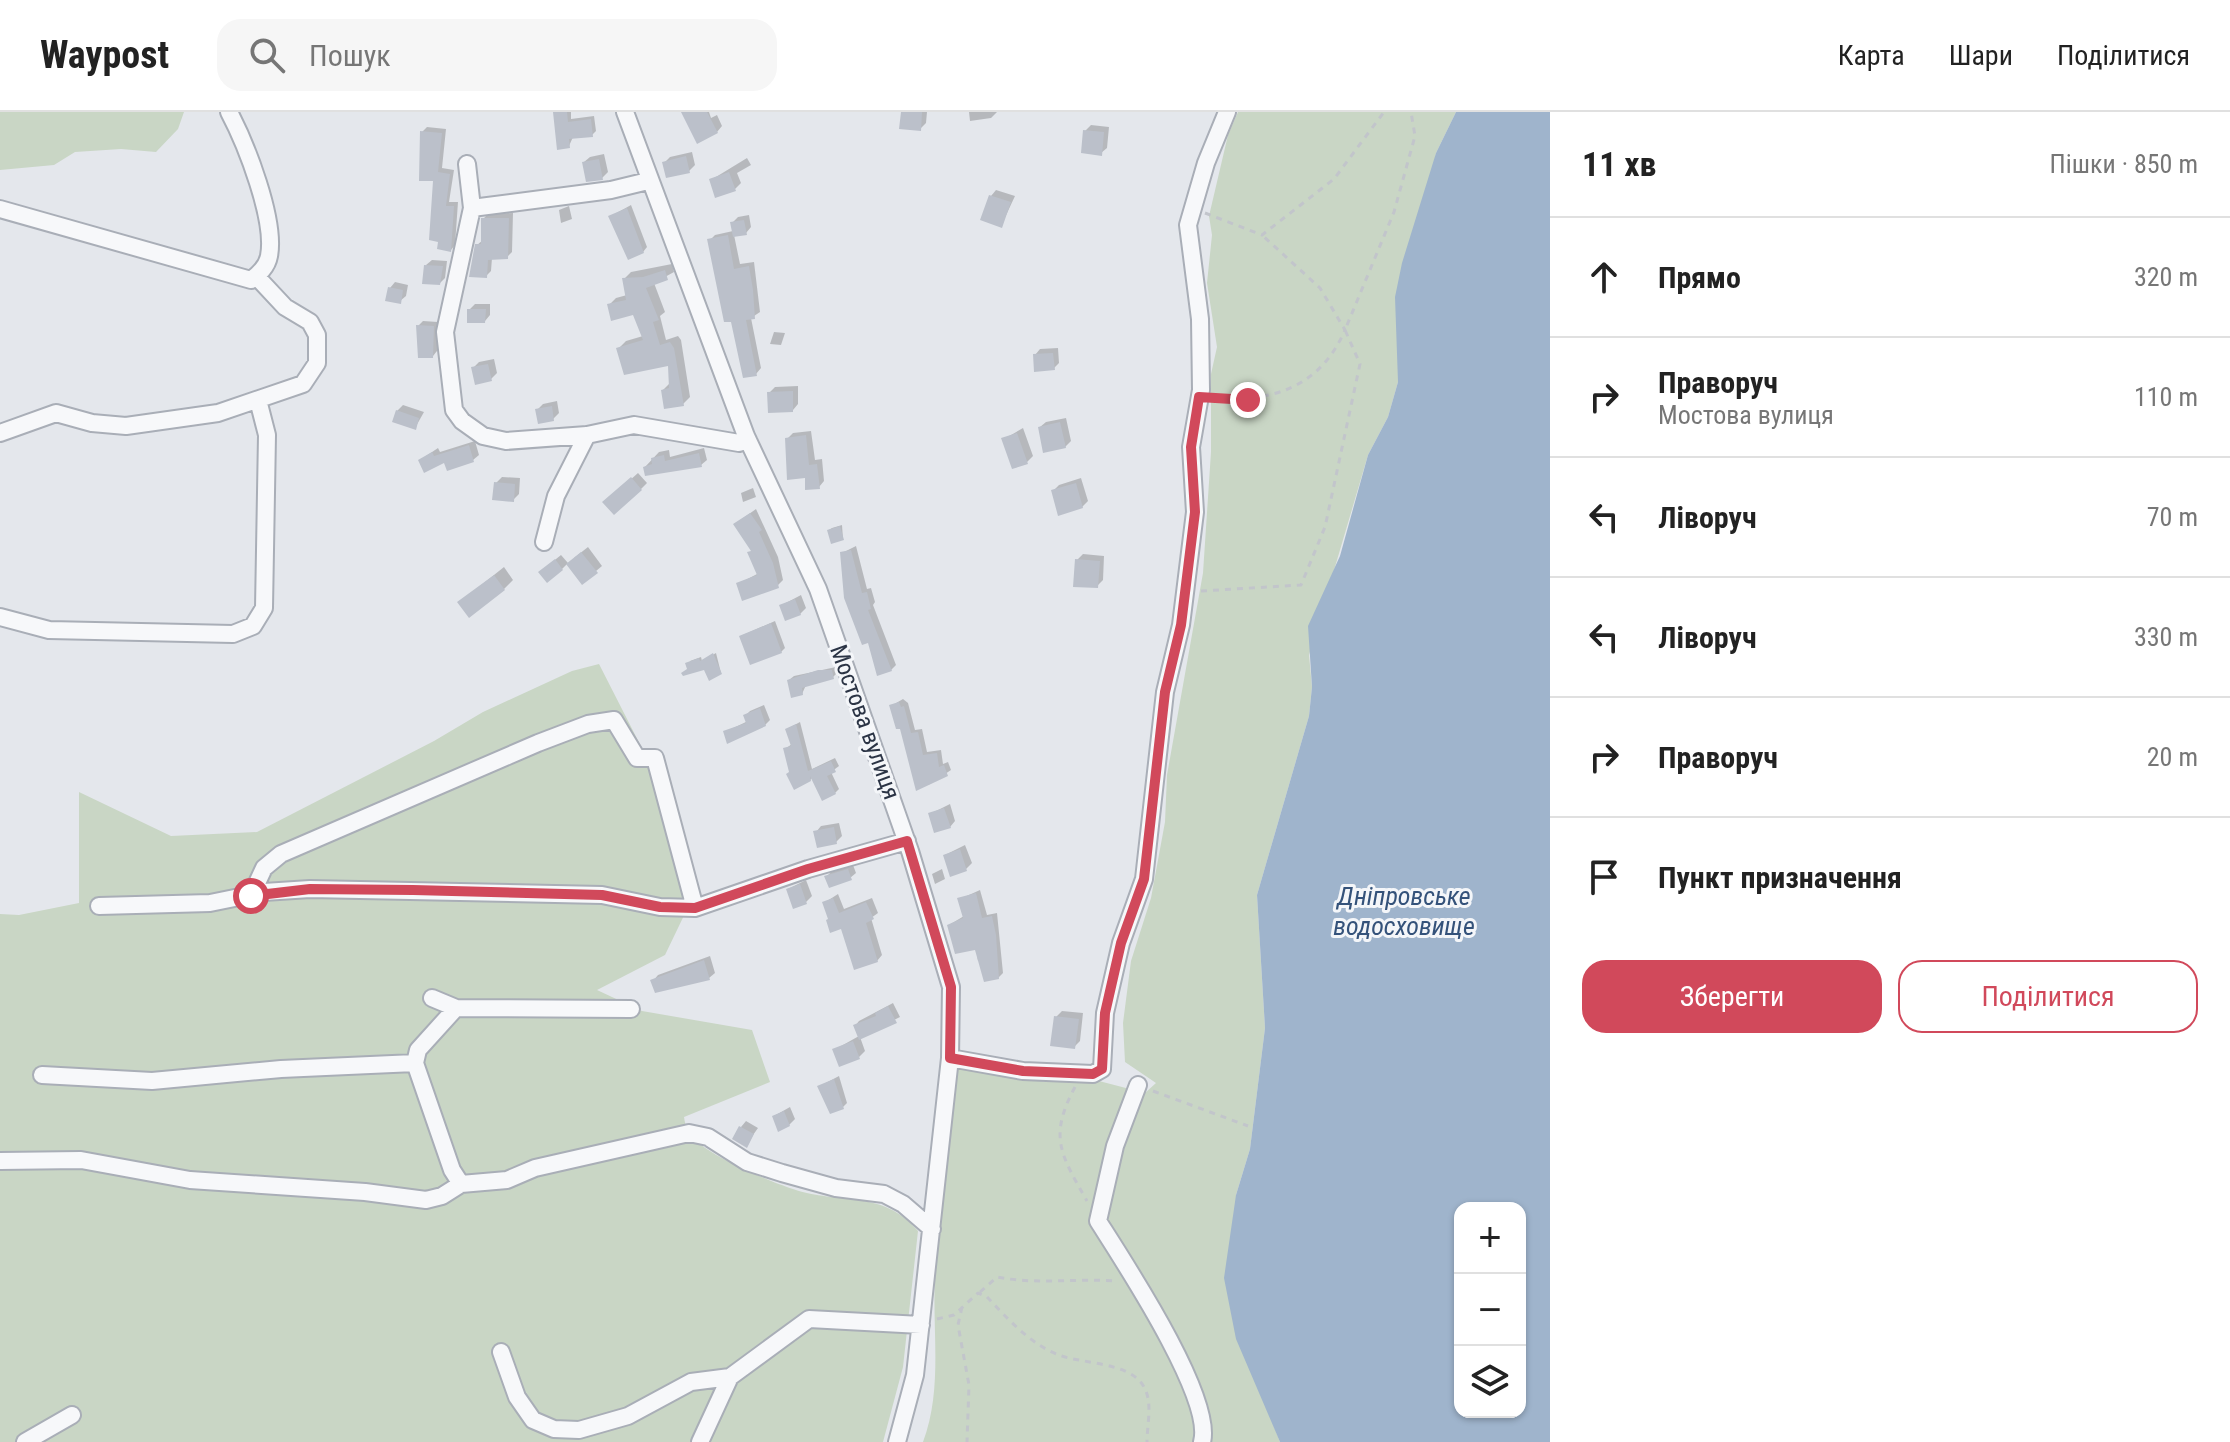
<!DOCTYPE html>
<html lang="uk">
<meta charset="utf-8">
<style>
body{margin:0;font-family:"Roboto Condensed",sans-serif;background:#f6f6f6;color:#222}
.controls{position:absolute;right:24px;bottom:24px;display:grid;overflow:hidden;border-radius:16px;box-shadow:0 2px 6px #0004}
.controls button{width:72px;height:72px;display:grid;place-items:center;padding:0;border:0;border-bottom:2px solid #e0e0e0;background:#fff;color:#222;font:40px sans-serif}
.stop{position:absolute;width:24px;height:24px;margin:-18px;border:6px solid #d1495b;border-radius:50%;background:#fff}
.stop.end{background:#d1495b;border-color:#fff;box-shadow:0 2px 8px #0008}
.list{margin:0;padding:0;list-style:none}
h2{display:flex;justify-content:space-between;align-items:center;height:104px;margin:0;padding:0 32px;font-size:34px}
h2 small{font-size:26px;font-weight:400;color:#767676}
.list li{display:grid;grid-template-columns:52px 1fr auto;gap:24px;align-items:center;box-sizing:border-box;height:120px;padding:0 32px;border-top:2px solid #e0e0e0}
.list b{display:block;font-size:30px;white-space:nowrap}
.list p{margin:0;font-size:26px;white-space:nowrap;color:#767676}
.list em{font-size:26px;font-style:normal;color:#767676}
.actions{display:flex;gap:16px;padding:24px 32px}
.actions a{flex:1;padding:18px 0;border:2px solid #d1495b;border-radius:24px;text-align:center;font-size:28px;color:#d1495b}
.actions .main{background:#d1495b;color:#fff}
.icon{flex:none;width:44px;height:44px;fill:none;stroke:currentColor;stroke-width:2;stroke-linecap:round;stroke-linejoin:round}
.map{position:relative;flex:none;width:1550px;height:1330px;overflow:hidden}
header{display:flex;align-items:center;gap:48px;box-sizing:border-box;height:112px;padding:0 40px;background:#fff;border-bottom:2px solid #e0e0e0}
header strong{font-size:38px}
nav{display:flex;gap:44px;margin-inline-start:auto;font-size:28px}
.search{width:560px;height:72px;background:#f6f6f6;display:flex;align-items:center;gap:20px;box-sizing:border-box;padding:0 28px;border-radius:24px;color:#767676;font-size:30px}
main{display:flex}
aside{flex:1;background:#fff}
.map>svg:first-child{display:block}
</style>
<header>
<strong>Waypost</strong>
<div class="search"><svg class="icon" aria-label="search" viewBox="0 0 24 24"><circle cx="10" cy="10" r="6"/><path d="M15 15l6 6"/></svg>Пошук</div>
<nav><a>Карта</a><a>Шари</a><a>Поділитися</a></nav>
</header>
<main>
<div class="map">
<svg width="1550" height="1330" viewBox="0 0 1550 1330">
<rect width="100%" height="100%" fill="#e4e7ec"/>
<!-- green -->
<path fill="#c9d6c5" d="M0,0H184L178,17L156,40L121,37L75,40L54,53L0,58Z
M1238,0H1456L1436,41L1399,231L1398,270L1388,305L1368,343L1309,543L1312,575L1309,604L1257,783L1265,916L1250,1037L1236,1083L1263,1286L1280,1330H923C943,1277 932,1219 935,1165C940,1095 951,1025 956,955L1046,970L1099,969L1145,981L1156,971L1125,950L1123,911L1131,849L1151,786L1165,710L1167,663L1203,461L1211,340V262L1217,235L1207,171L1212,123L1209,104L1228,23Z
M599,552L651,654L658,691L682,775L690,791L665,843L597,878L642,899L752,918L770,970L684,1005C685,1013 688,1022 694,1027C714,1046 766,1068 793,1077C839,1093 883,1077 918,1119L903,1255L883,1330H0V802L19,803L79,791V680L171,724L257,720L434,629L483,600L572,559Z"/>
<!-- water -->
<path fill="#9fb4cc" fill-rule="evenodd" d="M1456,0H1550V1330H1280L1236,1227L1224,1166L1236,1083L1250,1037L1265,916L1257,783L1309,604L1312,575L1308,514L1340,444L1368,343L1388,305L1398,270L1395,185L1402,151L1436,41ZM1460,1096H1520V1300H1460Z"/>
<!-- shadow -->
<path fill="#0003" d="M556,0H571V7L594,4L596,19L592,23L573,25L569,34Z
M683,0H709L711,6L717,3L722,14L717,20Z
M903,0H927L926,11L920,17Z
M969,0H997L991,6L970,9Z
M1091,13L1109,15L1107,36L1101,41L1085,19Z
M427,15L446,17L442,56L454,58L449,90H458L455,133L451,138L422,20Z
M692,40L695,53L689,59L665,50L670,45Z
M604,42L608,60L602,66L584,50L590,45Z
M747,46L751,53L737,61L741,71L735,77L711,68Z
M996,78L1015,84L1001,114L991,84Z
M631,93L647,135L643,140L611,104Z
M569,94L572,107L561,111L559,98Z
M513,101L512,140L507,145L492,146L491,159L486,164L477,133L483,128V107L488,102Z
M749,103L751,115L746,121L734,123L740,152L754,150L760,200L751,206L761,256L756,262L733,207L710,128L715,123L733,119L732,111L738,105Z
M432,148L447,149L445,166L440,171L426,153Z
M672,152L674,160L654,171L665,200L660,204L666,228L678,224L681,228L690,285L683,292L663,278L671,270L670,252L619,236L626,229L643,224L634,201L609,193L616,186L627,183L624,167L631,160Z
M395,170L408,173L406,184L400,189L390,176Z
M475,192H490V203L485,209L469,198Z
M423,209L438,210L437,239L433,244L418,214Z
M774,220L785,221L781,233L770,232Z
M1058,236L1059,251L1054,256L1035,243L1040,237Z
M494,247L497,261L491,267L473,256L479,250Z
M798,274V292L793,298L769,281L775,275Z
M557,289L559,301L553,307L537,298L543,292Z
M403,293L424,300L415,316L397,299Z
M1066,306L1071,329L1065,335L1040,315L1046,310Z
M1023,316L1033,344L1027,350L1004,327Z
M811,319L815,348L822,347L824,369L819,375L806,364L787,327L793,321Z
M475,329L479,343L473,348H420L438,336L440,340Z
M704,336L707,348L701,353L645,355L659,340L669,338L670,345Z
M638,361L647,371L641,377L611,385Z
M502,365L520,366L519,382L513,388L496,371Z
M1081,366L1088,389L1082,395L1053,379L1059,373Z
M753,376L756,385L743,390L741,381Z
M756,397L778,445L783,468L777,474L738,472L759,461L752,438L735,412Z
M842,413L843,427L829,418L832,416Z
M856,434L867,477L871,476L875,490L873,493L896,553L891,558L869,529L842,441Z
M588,435L602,454L583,470L574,446Z
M1083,442L1104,444L1103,468L1097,474L1077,448Z
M561,443L568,451L562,457L546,455Z
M504,455L513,468L504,477L460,490Z
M801,483L806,496L800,502L782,493Z
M775,509L785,536L781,540L741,524Z
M716,541L721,561L705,556L689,557L690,549L701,545L702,549Z
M836,555L837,561L833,565L806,573L802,582L789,568L794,564Z
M903,587L908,591L915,618L922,617L927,640L941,638L943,652L948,650L951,658L930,672L917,676L901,614L891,594Z
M764,593L770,608L765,613L725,620L748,609L746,603L750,599Z
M800,610L812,657L835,646L839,654L831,660L839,677L835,681L813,665L810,668L790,660L785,637L792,632L787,617Z
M950,692L955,709L950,715L930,702Z
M839,711L842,724L836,730L816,720L821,714Z
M965,733L972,751L966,757L945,743Z
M853,753L856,761L850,766L827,764L832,759Z
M942,757L945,767L935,772L932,762Z
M806,768L812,784L806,790L788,777Z
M980,778L987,803L997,801L1003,861L998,866L982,848L978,849L976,835L949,813L964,804L960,787Z
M838,782L844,797L872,786L878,801L871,806L882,843L877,849L824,791Z
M710,844L715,861L709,866L653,869L658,863Z
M893,891L900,905L860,925L865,939L859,945L834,938L859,924L855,914L859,909Z
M1062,899L1083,901L1080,929L1074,935L1056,905Z
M839,964L847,991L843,995L820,974Z
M790,995L795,1007L789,1013L774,1004Z
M746,1009L758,1016L746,1033L741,1015Z"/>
<!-- building -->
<path fill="#bbc0ca" d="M553,0H567L568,10L591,7L593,25L569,27L570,36L557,38Z
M681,0H707L718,21L697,32Z
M901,0H922L921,19L899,17Z
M1083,18L1104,20L1102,44L1081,41Z
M420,19L442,21L438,60L450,62L446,94H454L451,140L437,137L438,130L429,128L433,69H419Z
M686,44L690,61L666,66L662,50Z
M599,47L603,68L586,70L582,50Z
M729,60L736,79L715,86L709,67Z
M989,83L1011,90L1002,116L980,108Z
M627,96L644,141L628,148L608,104Z
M481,106H509L508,147L488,148L487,166L469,165L475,132H481Z
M744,108L747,123L733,125L730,110Z
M728,123L734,157L749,154L753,178L755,207L746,208L757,264L743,266L731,210H724L707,127Z
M424,153L443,154L440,173L422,172Z
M665,158L668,168L646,176L659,208L653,210L660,233L670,230L674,236L684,294L664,297L661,278L669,276L668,254L624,263L616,236L643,228L633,203L611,209L607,192L626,188L622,166L643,165Z
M388,175L403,178L401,192L385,189Z
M467,197H486L485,211H467Z
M416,213L434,214L433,246H418Z
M1053,241L1055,258L1034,260L1033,242Z
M488,252L492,269L475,273L471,255Z
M793,279V300L768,301L767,280Z
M552,294L554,309L538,312L535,297Z
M396,298L419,306L416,318L392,310Z
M1060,310L1066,336L1043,341L1038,315Z
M1017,321L1028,352L1012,357L1001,326Z
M806,323L809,353L817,352L820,377L805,378V366L787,368L785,326Z
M469,333L474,350L447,359L444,351L424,361L418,348L432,340L434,344Z
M699,341L702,355L645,364L643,355L652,352L651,346L664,343L665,349Z
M631,365L642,378L614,403L602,390Z
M494,370L515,372L514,390L492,388Z
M1076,371L1083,396L1058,404L1051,378Z
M750,401L762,418L759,420L773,451L779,476L742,489L736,471L757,463L747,440L751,439L733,412Z
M840,414L844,428L831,432L827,418Z
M851,438L862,481L867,480L871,497L868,498L892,559L877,564L868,531L862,533L844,486L840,440Z
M581,440L598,461L582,473L566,452Z
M555,447L563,458L547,471L538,460Z
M1075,447L1100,449L1098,476L1073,475Z
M494,463L505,478L469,506L457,490Z
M795,487L801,503L785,509L779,493Z
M771,511L782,541L750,553L739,524Z
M713,541L722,562L709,569L704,558L683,564L681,561L687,557L685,551L699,546L700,549Z
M818,558H832L834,567L802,576L803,583L791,586L787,568Z
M899,590L901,595L904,594L911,621L918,620L923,643L937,641L939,655L944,653L948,664L916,679L900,617H896L889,593Z
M760,596L766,614L727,632L723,619L746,611L743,603Z
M796,612L808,659L831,649L836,660L827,664L836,682L822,689L810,664L811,669L794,678L786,662L789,660L783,636L791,634L785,617Z
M944,696L951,716L934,721L928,701Z
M834,715L837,732L817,736L813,719Z
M960,737L967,759L950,765L943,743Z
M848,757L852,768L829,776L824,764Z
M800,772L807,792L793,797L786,777Z
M976,781L982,806L992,804L996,823L999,867L984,870L975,838L955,842L947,813L963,806L957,786Z
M833,786L839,801L866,790L874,807L866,811L878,850L854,858L841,817L830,821L826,808L828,807L822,790Z
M704,848L710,868L655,881L650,868Z
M888,894L897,911L859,928L853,913L876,904L875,901Z
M1054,904L1079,907L1075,937L1050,934Z
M853,929L860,947L839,955L832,937Z
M834,967L844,997L830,1002L817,974Z
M784,999L790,1014L778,1020L772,1004Z
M739,1014L754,1022L747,1036L732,1027Z"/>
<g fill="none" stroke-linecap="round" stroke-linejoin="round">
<!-- minor casing -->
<g stroke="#a9aeb7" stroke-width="20">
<path id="minor" d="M625,0L746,324L818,477L910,739L951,875L950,946L915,1263L897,1330
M467,52L472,96L445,220L454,298L462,309L483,324L506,329L587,323L634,313L739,331L748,328
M472,96L611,78L648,69
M0,97L251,168C259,162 267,155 269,144C276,108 246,32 229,0
M0,321L56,301L92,311L126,314L218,301L303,272L317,251V223L310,210L285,195L256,164
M544,430L556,384L587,323
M0,505L49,518L233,522L253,514L264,496L267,323L258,288
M251,784L264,756L281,742L538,631L588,612L614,608L637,646H655L695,796
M99,794L210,791L264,780L310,777L602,783L660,795L695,796L808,757L907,729
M432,886L456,896L631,897
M456,896L418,938L415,951L452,1058L461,1072
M950,946L1023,959L1093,962L1102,957L1105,901L1121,831L1144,767L1165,580L1181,513L1195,400L1191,335L1201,278L1200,207L1188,113L1206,51L1227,0
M42,963L152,969L281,957L415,951
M1138,973L1115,1034L1098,1109C1124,1150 1214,1286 1202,1330
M0,1049L81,1048L190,1068L365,1080L426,1088L442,1084L461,1072L507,1068L535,1056L689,1021L708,1025L747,1050L782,1061L836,1076L884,1082L903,1092L932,1117
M501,1240L517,1285L533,1308L554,1317L579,1318L628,1304L691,1270L730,1265L809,1207L921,1213
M25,1330L72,1303
M700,1330L730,1265"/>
</g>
<!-- path -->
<path stroke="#c2c5cb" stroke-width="3" stroke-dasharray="6 6" stroke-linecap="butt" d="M1205,101L1262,123L1334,67L1384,0
M1215,286C1274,290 1320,275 1345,218L1320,176L1262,123
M1201,479L1301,473L1325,415L1360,252L1345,218L1394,100L1415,24L1411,0
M1075,975C1048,1025 1061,1043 1087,1089
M1153,979L1248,1014
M980,1180L997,1165C1037,1173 1076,1166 1117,1169
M962,1195L958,1213L969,1273L967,1330
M937,1207L954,1203L978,1181L987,1185C1007,1206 1031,1233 1059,1243C1082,1252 1131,1250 1144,1275C1153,1291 1147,1312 1147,1330"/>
<!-- minor -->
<use href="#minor" stroke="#f7f8fa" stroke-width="16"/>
</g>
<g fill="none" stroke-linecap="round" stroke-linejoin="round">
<!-- route -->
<path stroke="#d1495b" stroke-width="10" d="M251,784L310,777L413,778L602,783L660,795L695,796L808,757L907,729L951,875L950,946L1023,959L1093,962L1102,957L1105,901L1121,831L1144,767L1165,580L1181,513L1195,400L1191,335L1199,285L1248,288"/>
</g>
<g text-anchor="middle" stroke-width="6" stroke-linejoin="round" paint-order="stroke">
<!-- street labels -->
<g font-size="24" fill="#2b3445" stroke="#f4f6f9">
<text transform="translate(865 610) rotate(70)" y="8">Мостова вулиця</text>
</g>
<!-- water labels -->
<g font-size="26" font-style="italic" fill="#34527a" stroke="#f4f6f9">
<text x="1404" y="793">Дніпровське<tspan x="1404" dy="30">водосховище</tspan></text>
</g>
</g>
</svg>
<div class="controls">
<button>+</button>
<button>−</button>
<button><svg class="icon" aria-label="layers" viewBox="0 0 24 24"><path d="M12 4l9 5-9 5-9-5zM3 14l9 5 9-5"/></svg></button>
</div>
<div class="stop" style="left:251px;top:784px"></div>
<div class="stop end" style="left:1248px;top:288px"></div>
</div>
<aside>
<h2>11 хв<small>Пішки · 850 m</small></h2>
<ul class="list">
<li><svg class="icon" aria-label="ahead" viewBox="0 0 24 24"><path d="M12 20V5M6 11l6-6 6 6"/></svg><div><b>Прямо</b></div><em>320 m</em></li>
<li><svg class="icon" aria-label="right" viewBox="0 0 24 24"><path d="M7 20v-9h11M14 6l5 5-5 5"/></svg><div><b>Праворуч</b><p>Мостова вулиця</p></div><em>110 m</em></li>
<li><svg class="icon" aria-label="left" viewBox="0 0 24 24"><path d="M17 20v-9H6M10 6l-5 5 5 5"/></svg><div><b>Ліворуч</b></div><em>70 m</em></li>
<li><svg class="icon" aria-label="left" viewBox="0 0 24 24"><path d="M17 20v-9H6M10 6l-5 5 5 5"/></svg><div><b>Ліворуч</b></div><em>330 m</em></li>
<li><svg class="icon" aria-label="right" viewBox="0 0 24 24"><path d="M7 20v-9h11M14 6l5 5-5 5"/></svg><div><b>Праворуч</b></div><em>20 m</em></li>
<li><svg class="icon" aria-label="arrive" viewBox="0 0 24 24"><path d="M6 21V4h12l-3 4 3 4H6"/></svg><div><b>Пункт призначення</b></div></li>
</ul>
<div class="actions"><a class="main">Зберегти</a><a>Поділитися</a></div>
</aside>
</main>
